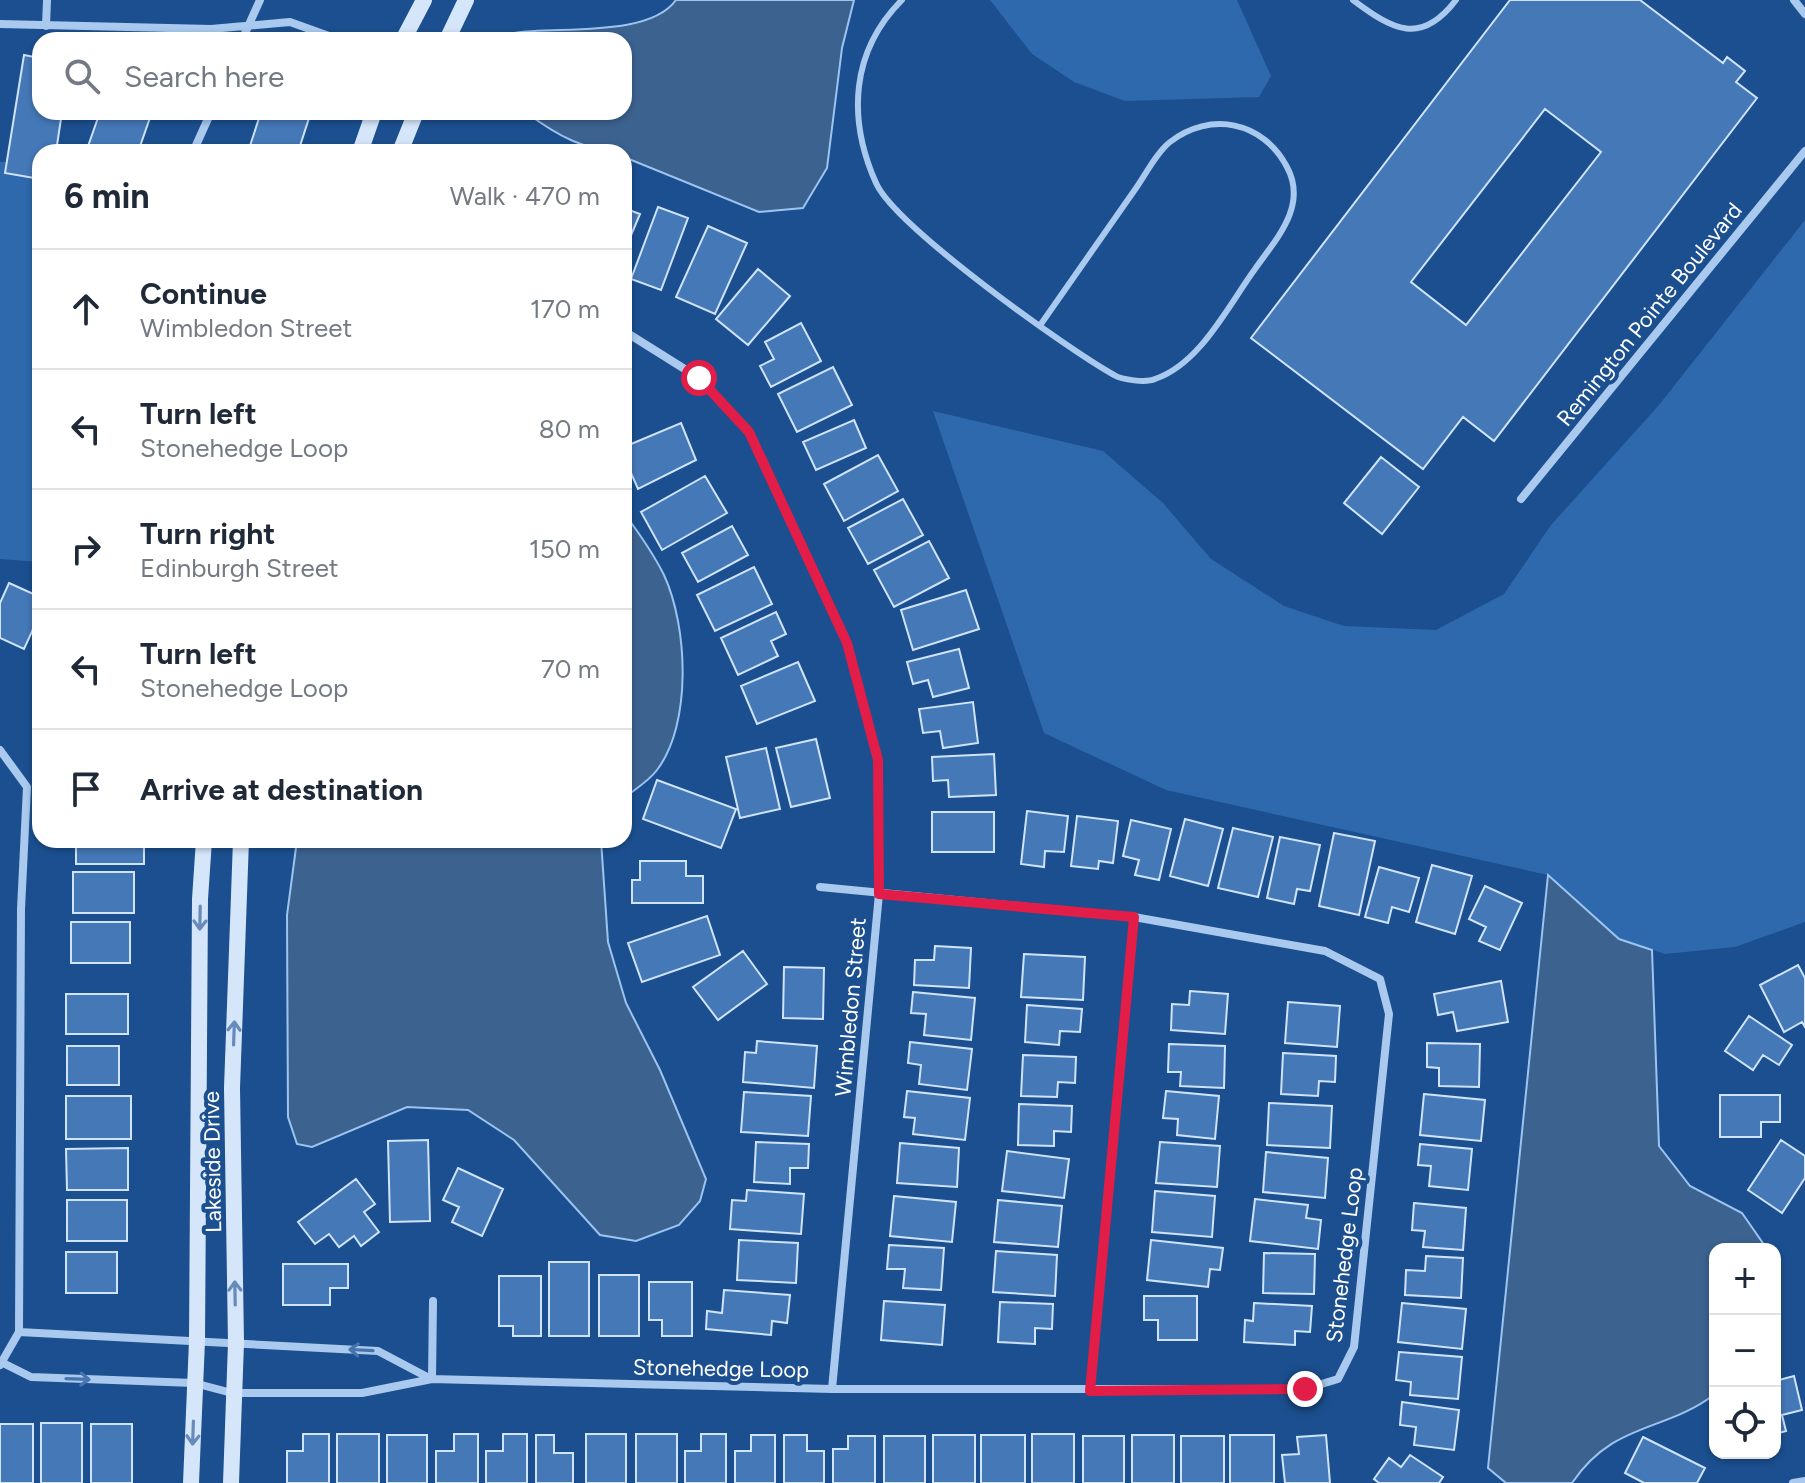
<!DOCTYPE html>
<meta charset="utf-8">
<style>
body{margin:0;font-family:Figtree,sans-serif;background:#f6f6f7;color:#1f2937}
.controls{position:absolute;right:24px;bottom:24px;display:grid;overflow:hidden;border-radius:16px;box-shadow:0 2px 6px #0004}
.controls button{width:72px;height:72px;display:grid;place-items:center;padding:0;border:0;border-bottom:2px solid #e0e1e3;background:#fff;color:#1f2937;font:40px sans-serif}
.stop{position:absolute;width:24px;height:24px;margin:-18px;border:6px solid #e11d48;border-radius:50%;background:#fff}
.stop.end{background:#e11d48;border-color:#fff;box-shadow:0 2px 8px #0008}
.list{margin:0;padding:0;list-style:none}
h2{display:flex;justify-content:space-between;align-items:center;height:104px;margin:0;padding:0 32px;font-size:34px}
h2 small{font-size:26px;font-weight:400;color:#747a83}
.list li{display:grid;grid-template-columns:52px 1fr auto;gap:24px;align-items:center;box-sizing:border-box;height:120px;padding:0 32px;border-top:2px solid #e0e1e3}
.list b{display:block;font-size:30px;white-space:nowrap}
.list p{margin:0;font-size:26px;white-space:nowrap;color:#747a83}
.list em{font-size:26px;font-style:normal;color:#747a83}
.icon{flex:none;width:44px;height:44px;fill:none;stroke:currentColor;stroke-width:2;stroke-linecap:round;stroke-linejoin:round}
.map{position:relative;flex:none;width:1805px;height:1483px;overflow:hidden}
.search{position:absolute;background:#fff;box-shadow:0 2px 6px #0004;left:32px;top:32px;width:600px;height:88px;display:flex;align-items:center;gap:20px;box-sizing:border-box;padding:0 28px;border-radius:24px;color:#747a83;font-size:30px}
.panel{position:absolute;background:#fff;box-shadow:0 2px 6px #0004;left:32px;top:144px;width:600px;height:704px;border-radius:24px}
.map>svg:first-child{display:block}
</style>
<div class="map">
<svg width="1805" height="1483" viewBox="0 0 1805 1483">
<rect width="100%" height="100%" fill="#1b4f8f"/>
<!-- green -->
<path fill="#2e69ad" d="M990,0H1237L1271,76L1259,97L1125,101L1074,82L1032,54Z
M35,161L40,164V562L0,559V162Z
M1805,220V922L1735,947L1665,954L1619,939L1548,875L1166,790L1044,733L933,411L1103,451L1163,503L1211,559L1284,606L1344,626L1436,630L1504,594L1551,525L1659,405Z"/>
<!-- water -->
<path fill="#3c6290" stroke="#9cc4f0" stroke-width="2" d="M676,0H854L842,48L827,168L803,208L759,212L624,157V152C587,152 556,135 527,113L624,112V40H512L514,33C557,26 649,38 676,0Z
M624,513C639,533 653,553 664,575C688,627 692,724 657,770C649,781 634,790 624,798Z
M297,840H601L608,942L626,1003L660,1070L706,1179L700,1201L679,1225L636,1241L600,1235L514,1140L468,1110L407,1107L312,1147L297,1144L288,1117L287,915Z
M1548,875L1619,939L1652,950L1659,1146L1690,1186L1742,1213L1767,1249H1715V1394C1664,1433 1614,1421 1572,1483H1506L1488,1468Z"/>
<!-- building -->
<path fill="#4478b7" stroke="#cfe3fa" stroke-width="2" fill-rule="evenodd" d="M1510,0H1640L1723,63L1727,57L1745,71L1736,82L1757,98L1494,441L1463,417L1423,469L1251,338ZM1545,109L1601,152L1466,325L1411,282Z
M24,55L40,58V112H62L56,152H40V179L5,173Z
M100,112H152L138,152H86Z
M261,112H311L298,152H248Z
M658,207L688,218L661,290L631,279Z
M624,208L640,214L624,252Z
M708,226L747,243L715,314L676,297Z
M758,269L790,296L748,345L716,319Z
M801,323L821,361L771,387L760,366L774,359L765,342Z
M833,367L852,405L797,432L778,394Z
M854,420L866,448L816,470L803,442Z
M681,423L696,460L638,489L624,457V447Z
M878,455L898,491L844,521L824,484Z
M1381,457L1419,487L1382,534L1344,503Z
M705,476L727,513L662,550L641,512Z
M903,499L923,535L868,564L848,528Z
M732,526L748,555L698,582L682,553Z
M929,541L949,578L894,607L874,570Z
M754,567L772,604L715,631L697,595Z
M9,583L40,597V614L24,649L0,638V603Z
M966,590L979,629L913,650L901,610Z
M776,612L786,634L771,641L778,656L738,675L721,638Z
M959,649L969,688L933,697L928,680L913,684L907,662Z
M798,662L815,701L757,724L741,686Z
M973,702L978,743L943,748L940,731L923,733L919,709Z
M816,739L830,798L791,807L776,748Z
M766,748L780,809L740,818L726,757Z
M994,754L996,795L949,797L948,780L933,781L932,757Z
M657,780L736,809L721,848L643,819Z
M1027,811L1068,816L1064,852L1045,851L1044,867L1021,864Z
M932,812H994V852H932Z
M1077,816L1118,821L1113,863L1099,861L1098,869L1071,866Z
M1185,819L1223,829L1208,886L1170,876Z
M1131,820L1171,829L1159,880L1135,875L1139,860L1123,856Z
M1233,828L1273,837L1258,897L1218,888Z
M1334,833L1375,841L1359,915L1319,906Z
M1280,837L1320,845L1310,891L1297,889L1294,904L1267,898Z
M76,840H144V864H76Z
M640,861H686V876H703V903H632V880H640Z
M1432,865L1472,876L1455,934L1416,922Z
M1379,867L1419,878L1409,912L1392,907L1388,923L1365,917Z
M73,872H134V913H73Z
M1485,886L1522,903L1500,950L1479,941L1486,927L1469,919Z
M707,916L720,955L642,982L628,943Z
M71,922H130V963H71Z
M935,946L971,948L969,988L914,985L915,960H934Z
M743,951L767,984L718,1020L693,987Z
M1024,954L1085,957L1083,1000L1021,997Z
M1798,965L1805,978V1027L1802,1022L1784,1032L1760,985Z
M784,967L824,968L823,1019L783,1018Z
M1501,981L1508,1022L1457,1031L1453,1012L1438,1015L1434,994Z
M1190,991L1228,994L1225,1034L1171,1030L1172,1004L1189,1005Z
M913,992L975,998L971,1040L924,1035L926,1014L911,1013Z
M66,994H128V1034H66Z
M1288,1002L1340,1006L1337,1047L1285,1043Z
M1027,1005L1082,1009L1080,1032L1060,1031L1059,1045L1025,1042Z
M1749,1016L1792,1045L1779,1065L1763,1055L1753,1070L1725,1051Z
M757,1041L817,1046L814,1088L743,1082L745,1052L756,1053Z
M910,1042L972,1049L967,1090L919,1084L921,1065L908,1063Z
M1427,1043L1480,1044L1479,1087L1439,1086V1068L1427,1067Z
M1169,1044L1225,1046L1224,1088L1180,1086L1181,1072H1168Z
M67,1046H119V1085H67Z
M1283,1053L1336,1056L1335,1082L1319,1081L1318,1096L1281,1094Z
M1023,1055L1076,1057L1075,1083L1058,1082L1057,1097L1021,1096Z
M907,1091L970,1098L965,1140L913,1134L915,1118L904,1117Z
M1166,1091L1219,1096L1215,1139L1177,1135L1178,1119L1163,1118Z
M744,1092L811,1096L808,1136L741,1132Z
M1424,1094L1485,1100L1481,1141L1420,1135Z
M1720,1095H1780V1122H1761V1137H1720Z
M66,1096H131V1139H66Z
M1269,1103L1332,1106L1330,1148L1267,1145Z
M1019,1104L1072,1106L1071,1132L1054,1131V1146L1018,1145Z
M428,1140L430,1221L390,1222L388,1141Z
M1781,1140L1805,1156V1178L1782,1213L1748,1190Z
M756,1142L809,1144L808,1168H790V1184L754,1182Z
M1160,1142L1220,1146L1217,1187L1156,1183Z
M900,1143L959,1148L957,1187L897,1183Z
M1420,1144L1472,1149L1468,1190L1429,1186L1431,1166L1418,1165Z
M128,1148V1190H67L66,1149Z
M1007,1151L1069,1159L1064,1198L1002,1191Z
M1266,1152L1328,1158L1325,1198L1263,1192Z
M458,1168L503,1189L482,1236L452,1222L459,1207L443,1200Z
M356,1179L375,1204L364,1212L379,1232L361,1246L354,1236L339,1247L329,1234L315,1244L298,1222Z
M747,1190L804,1194L801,1234L730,1229L732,1200L746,1201Z
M1155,1191L1215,1196L1212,1237L1152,1232Z
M894,1196L956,1202L952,1242L890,1236Z
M1255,1199L1308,1205L1306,1218L1321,1220L1318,1249L1250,1241Z
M67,1200H127V1241H67Z
M998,1200L1062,1206L1058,1247L994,1242Z
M1414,1203L1466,1208L1463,1250L1423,1247L1425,1231L1412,1230Z
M739,1240L798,1243L796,1283L737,1280Z
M1151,1240L1223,1248L1220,1270L1210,1269L1208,1287L1147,1280Z
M889,1245L944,1248L941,1290L903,1288L905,1269H887Z
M996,1251L1057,1255L1055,1296L993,1292Z
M66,1252H117V1293H66Z
M1264,1253L1315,1254L1314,1294L1263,1293Z
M1426,1256L1463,1258L1461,1298L1405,1295L1406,1270L1425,1271Z
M549,1262H589V1336H549Z
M283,1264H348V1288H330V1305H283Z
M599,1275H639V1336H599Z
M499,1276H541V1336H513V1326H499Z
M649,1282H692V1336H662V1320H649Z
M724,1290L790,1295L787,1323L772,1321L771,1335L706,1329L707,1311L722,1313Z
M1144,1296H1197V1340H1158V1320H1144Z
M884,1301L945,1305L942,1345L881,1340Z
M1000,1302L1053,1304L1052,1329L1035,1328V1344L998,1342Z
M1254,1303L1312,1306L1310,1332L1295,1331V1345L1244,1342L1245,1320L1253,1321Z
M1402,1303L1466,1309L1462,1349L1398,1342Z
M1399,1352L1462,1357L1458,1399L1410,1395L1411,1382L1396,1380Z
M1794,1376L1802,1410L1782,1415L1786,1431L1775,1434V1381Z
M1402,1402L1459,1410L1454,1450L1414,1445L1416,1427L1400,1425Z
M41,1423H82V1483H41Z
M0,1424H33V1483H0Z
M91,1424H132V1483H91Z
M303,1434H329V1483H287V1451H303Z
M337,1434H379V1483H337Z
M454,1434H478V1483H436V1451H454Z
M503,1434H527V1483H486V1451H503Z
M586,1434H626V1483H586Z
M636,1434H677V1483H636Z
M701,1434H726V1483H685V1451H701Z
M1032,1434H1074V1483H1032Z
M387,1435H427V1483H387Z
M536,1435H554V1453H573V1483H536Z
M751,1435H775V1483H735V1451H751Z
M784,1435H807V1451H824V1483H784Z
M933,1435H975V1483H933Z
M981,1435H1025V1483H981Z
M1132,1435H1174V1483H1132Z
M1230,1435H1274V1483H1230Z
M1326,1435L1330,1483H1285L1282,1455L1299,1454L1297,1437Z
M848,1436H875V1483H833V1449H848Z
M884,1436H925V1483H884Z
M1083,1436H1124V1483H1083Z
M1181,1436H1224V1483H1181Z
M1643,1437L1705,1468L1697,1483H1644L1625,1473Z
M1410,1455L1443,1477L1439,1483H1379L1374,1479L1389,1458L1401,1467Z"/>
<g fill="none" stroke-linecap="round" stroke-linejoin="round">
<!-- lane -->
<path stroke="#a9c9ee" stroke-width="6" d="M902,0C851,51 847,118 876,183C895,226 1067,349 1114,375C1122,380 1146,383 1155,379C1200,364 1228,306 1255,269C1276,239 1308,206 1287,167C1263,121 1210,111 1170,142C1156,153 1145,176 1134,191C1103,235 1072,280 1041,324
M1353,0C1393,30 1421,46 1456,0"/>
<!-- street -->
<path stroke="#a9c9ee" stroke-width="8" d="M1794,0L1805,14
M0,24L211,29L290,22L340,40
M46,26L47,0
M242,40L260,0
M193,152L211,112
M624,331L699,378L749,432L847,643L878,760L879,894L832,1389
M1521,499L1805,151
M0,750L27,787L21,909L19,1332L0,1365
M19,1332L378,1351L431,1379
M3,1363L31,1377L194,1383L232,1393H362L432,1379L832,1389H1305L1338,1379L1354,1347L1389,1014L1380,979L1325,951L1134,917L820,887
M432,1379L433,1301
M1090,1391L1134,917
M1793,1483L1805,1481"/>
<!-- secondary -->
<path stroke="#d6e6fa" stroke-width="16" d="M403,40L424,0
M447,40L466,0
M360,152L374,112
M400,152L416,112
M191,1483L197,1341L200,899L204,840
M231,1483L236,1343L232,1088L241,840"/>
</g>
<!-- one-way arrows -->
<defs><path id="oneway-shaft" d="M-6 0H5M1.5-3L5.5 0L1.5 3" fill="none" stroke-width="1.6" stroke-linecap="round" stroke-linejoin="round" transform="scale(2)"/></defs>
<g stroke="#668bba">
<use href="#oneway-shaft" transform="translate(200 918) rotate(91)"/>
<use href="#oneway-shaft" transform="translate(234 1033) rotate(-88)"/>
<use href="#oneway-shaft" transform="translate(235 1293) rotate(-91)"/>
<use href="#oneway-shaft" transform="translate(193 1433) rotate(92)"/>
</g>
<g stroke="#4674ac">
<use href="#oneway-shaft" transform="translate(361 1350) rotate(-177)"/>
<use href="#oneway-shaft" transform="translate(78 1379) rotate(2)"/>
</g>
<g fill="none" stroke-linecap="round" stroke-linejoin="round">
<!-- route -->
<path stroke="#e11d48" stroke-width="10" d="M699,378L749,432L847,643L878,760L879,894L1134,917L1090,1391L1305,1389"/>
</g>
<g text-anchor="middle" stroke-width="8" stroke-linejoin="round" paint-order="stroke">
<!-- street labels -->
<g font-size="22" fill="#fff" stroke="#1b4f8f">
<text transform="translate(1649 314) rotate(-51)" y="8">Remington Pointe Boulevard</text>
<text transform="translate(850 1007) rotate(-85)" y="8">Wimbledon Street</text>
<text transform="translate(212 1162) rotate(-91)" y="8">Lakeside Drive</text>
<text transform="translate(1344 1255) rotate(-83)" y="8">Stonehedge Loop</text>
<text transform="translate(721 1368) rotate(1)" y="8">Stonehedge Loop</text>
</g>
</g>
</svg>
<div class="controls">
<button>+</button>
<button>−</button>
<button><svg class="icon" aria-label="locate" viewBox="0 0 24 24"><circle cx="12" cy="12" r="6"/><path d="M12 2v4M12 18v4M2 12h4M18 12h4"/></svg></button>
</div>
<div class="stop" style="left:699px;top:378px"></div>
<div class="stop end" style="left:1305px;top:1389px"></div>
<div class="search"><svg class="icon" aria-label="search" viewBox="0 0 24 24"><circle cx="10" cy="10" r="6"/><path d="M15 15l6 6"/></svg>Search here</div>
<section class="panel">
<h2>6 min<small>Walk · 470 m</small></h2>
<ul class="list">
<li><svg class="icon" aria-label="ahead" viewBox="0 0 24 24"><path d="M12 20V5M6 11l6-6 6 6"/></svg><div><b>Continue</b><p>Wimbledon Street</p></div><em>170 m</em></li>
<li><svg class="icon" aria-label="left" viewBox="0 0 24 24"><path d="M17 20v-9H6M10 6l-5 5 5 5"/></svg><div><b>Turn left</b><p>Stonehedge Loop</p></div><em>80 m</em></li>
<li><svg class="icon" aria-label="right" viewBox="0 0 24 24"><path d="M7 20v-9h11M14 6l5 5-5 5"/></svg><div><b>Turn right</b><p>Edinburgh Street</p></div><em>150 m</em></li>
<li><svg class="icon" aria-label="left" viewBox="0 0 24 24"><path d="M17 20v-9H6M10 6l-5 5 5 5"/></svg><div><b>Turn left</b><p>Stonehedge Loop</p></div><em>70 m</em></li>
<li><svg class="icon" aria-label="arrive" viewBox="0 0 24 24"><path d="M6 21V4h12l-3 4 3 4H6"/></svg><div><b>Arrive at destination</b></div></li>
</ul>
</section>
</div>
